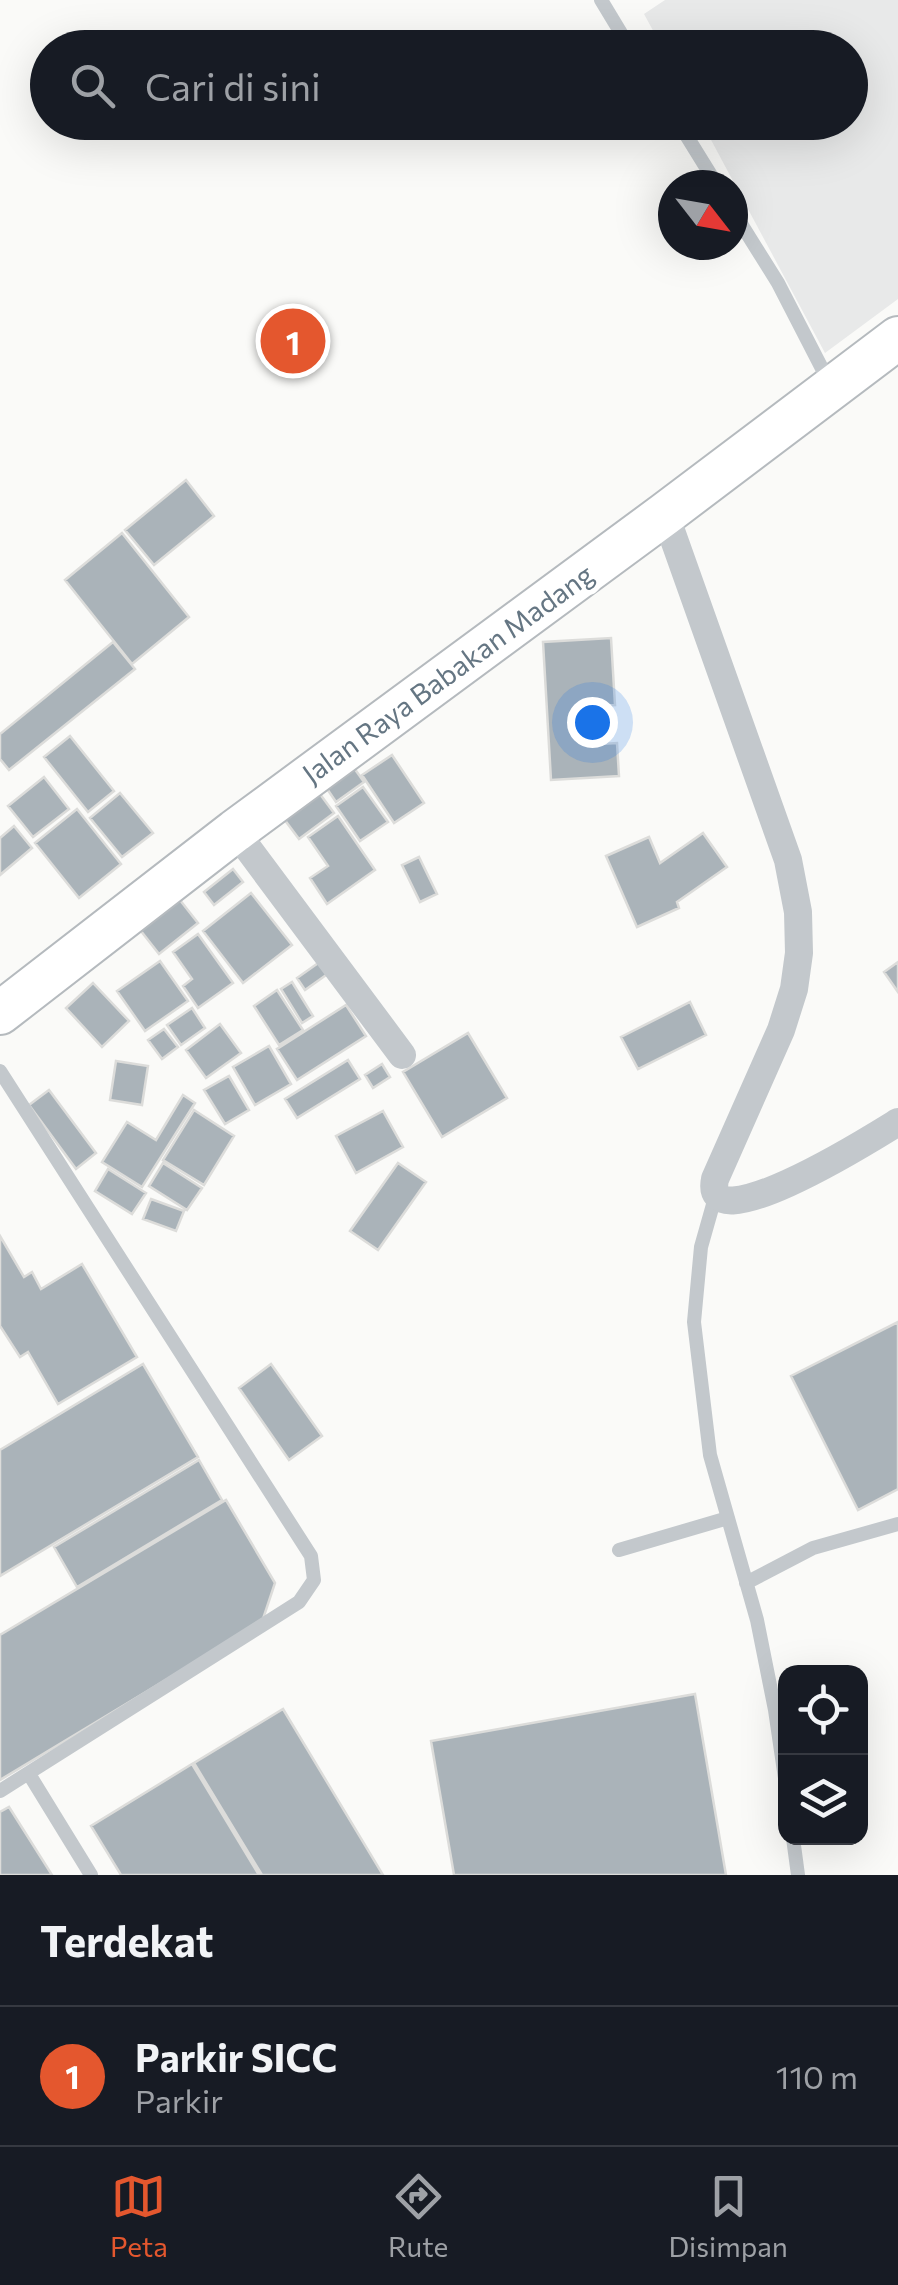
<!DOCTYPE html>
<html lang="id">
<style>
body{margin:0;font-family:Commissioner,sans-serif;background:#242831;color:#f1f3f6}
.controls{position:absolute;right:30px;bottom:30px;display:grid;overflow:hidden;border-radius:20px;box-shadow:0 10px 40px #0002}
.controls button{width:90px;height:90px;display:grid;place-items:center;padding:0;border:0;border-bottom:2px solid #363941;background:#171b24;color:#f1f3f6;font:50px sans-serif}
.compass{position:absolute;left:658px;top:170px;width:90px;height:90px;border-radius:50%;background:#171b24;box-shadow:0 10px 40px #0002;rotate:121deg}
.you{position:absolute;left:592px;top:722px;width:35px;height:35px;margin:-25px;border:8px solid #fff;border-radius:50%;background:#1a73e8;box-shadow:0 0 0 15px #1a73e833}
.badge{display:grid;place-items:center;width:65px;height:65px;border-radius:50%;background:#e4572e;color:#fff;font-size:32px;font-weight:700}
.pin{position:absolute;translate:-50% -50%;border:5px solid #fff;box-shadow:0 2px 10px #0006}
.list{margin:0;padding:0;list-style:none}
h2{display:flex;justify-content:space-between;align-items:center;height:130px;margin:0;padding:0 40px;font-size:42px}
h2 small{font-size:32px;font-weight:400;color:#9ea1a6}
.list li{display:grid;grid-template-columns:65px 1fr auto;gap:30px;align-items:center;box-sizing:border-box;height:140px;padding:0 40px;border-top:2px solid #363941}
.list b{display:block;font-size:38px;white-space:nowrap}
.list p{margin:0;font-size:32px;white-space:nowrap;color:#9ea1a6}
.list em{font-size:32px;font-style:normal;color:#9ea1a6}
.icon{flex:none;width:55px;height:55px;fill:none;stroke:currentColor;stroke-width:2;stroke-linecap:round;stroke-linejoin:round}
.map{position:relative;flex:none;width:898px;height:1875px;overflow:hidden}
.search{position:absolute;background:#171b24;box-shadow:0 10px 40px #0002;left:30px;right:30px;top:30px;height:110px;display:flex;align-items:center;gap:25px;box-sizing:border-box;padding:0 35px;border-radius:55px;color:#9ea1a6;font-size:38px}
.sheet{height:270px;background:#171b24}
nav{display:flex;justify-content:space-around;align-items:center;box-sizing:border-box;height:140px;border-top:2px solid #363941;background:#171b24;font-size:28px;color:#9ea1a6}
nav a{display:grid;justify-items:center;gap:5px}
nav .on{color:#e4572e}
.map>svg:first-child{display:block}
</style>
<div class="map">
<svg width="898" height="1875" viewBox="0 0 898 1875">
<rect width="100%" height="100%" fill="#fafaf8"/>
<!-- built -->
<path fill="#e8e9e9" d="M665,0H898V299L825,353L702,123L850,122V48L662,47L644,14Z"/>
<!-- building -->
<path fill="#aab3b9" stroke="#dcdcda" stroke-width="2.5" d="M186,480L214,516L154,565L125,530Z
M122,533L189,617L132,664L65,580Z
M611,638L615,705L599,706L601,744L617,743L619,776L551,780L543,642Z
M113,642L135,669L9,770L0,759V734Z
M70,736L114,791L88,812L44,757Z
M392,755L424,803L394,823L362,775Z
M347,758L364,782L336,802L319,777Z
M44,777L69,809L33,837L8,806Z
M363,787L388,822L360,841L336,806Z
M317,790L334,813L299,839L281,815Z
M120,793L153,833L122,857L90,818Z
M77,809L121,864L79,898L35,843Z
M338,816L375,870L327,904L310,878L328,866L308,837Z
M14,826L32,848L0,875V838Z
M703,833L727,867L677,902L679,908L637,927L606,856L649,837L660,863Z
M419,857L437,894L420,902L402,865Z
M233,869L243,882L214,905L204,892Z
M251,893L292,945L243,983L203,931Z
M176,895L198,923L159,954L137,926Z
M198,934L233,983L198,1008L183,986L192,979L173,952Z
M160,961L188,1001L145,1031L117,991Z
M321,961L329,973L305,990L297,978Z
M898,962V992L884,972Z
M292,982L313,1016L302,1023L281,989Z
M93,983L129,1021L102,1047L66,1008Z
M277,990L303,1030L279,1045L254,1006Z
M690,1002L706,1035L638,1069L621,1037Z
M346,1005L366,1036L297,1080L277,1049Z
M192,1008L205,1028L181,1045L167,1025Z
M220,1024L241,1053L206,1078L186,1050Z
M164,1029L178,1047L162,1059L148,1040Z
M468,1033L507,1098L442,1137L403,1072Z
M269,1046L291,1084L255,1105L233,1067Z
M348,1060L360,1079L297,1118L285,1099Z
M116,1061L148,1066L142,1105L110,1100Z
M382,1064L390,1077L373,1088L365,1075Z
M229,1076L249,1110L225,1124L204,1090Z
M49,1090L96,1153L76,1169L29,1105Z
M183,1095L195,1103L142,1187L102,1162L127,1122L156,1140Z
M194,1110L234,1136L204,1185L163,1160Z
M383,1111L403,1147L356,1173L336,1136Z
M163,1163L202,1188L187,1210L149,1186Z
M398,1163L426,1182L378,1250L350,1231Z
M108,1169L146,1193L132,1214L95,1191Z
M151,1199L184,1211L176,1231L143,1219Z
M0,1236L24,1277L32,1272L41,1289L82,1264L137,1357L58,1404L28,1352L20,1357L0,1326Z
M898,1322V1489L858,1510L791,1376Z
M143,1364L198,1457L0,1576V1450Z
M271,1364L322,1436L289,1460L239,1388Z
M199,1460L222,1500L77,1587L54,1547Z
M226,1500L275,1583L262,1622L0,1780V1635Z
M695,1694L726,1875H454L431,1741Z
M283,1709L383,1875H262L194,1763Z
M192,1764L259,1875H121L91,1826Z
M9,1807L52,1875H0V1812Z"/>
<g fill="none" stroke-linecap="round" stroke-linejoin="round">
<!-- primary casing -->
<g stroke="#b5babe" stroke-width="46">
<path id="primary" d="M0,1013L235,831L665,514L898,338"/>
</g>
<!-- lane -->
<path stroke="#c3c8cc" stroke-width="14" d="M601,0L630,48
M678,122L717,185
M733,211L778,283L830,384
M0,1071L311,1556L314,1580L299,1602L0,1791
M716,1194L701,1247L694,1322L710,1455L757,1620L775,1710L786,1785
M619,1550L728,1518
M746,1583L813,1548L898,1524
M29,1774L91,1875
M793,1838L798,1875"/>
<!-- street -->
<path stroke="#c3c8cc" stroke-width="28" d="M665,514L788,860L798,912L799,953L794,989L781,1030L715,1179C701,1247 880,1133 898,1122
M235,831L402,1055"/>
<!-- primary -->
<use href="#primary" stroke="#fff" stroke-width="42"/>
</g>
<g text-anchor="middle" stroke-width="10" stroke-linejoin="round" paint-order="stroke">
<!-- street labels -->
<g font-size="28" fill="#657683" stroke="#fff">
<text transform="translate(448 674) rotate(-36)" y="10">Jalan Raya Babakan Madang</text>
</g>
</g>
</svg>
<div class="controls">
<button><svg class="icon" aria-label="locate" viewBox="0 0 24 24"><circle cx="12" cy="12" r="6"/><path d="M12 2v4M12 18v4M2 12h4M18 12h4"/></svg></button>
<button><svg class="icon" aria-label="layers" viewBox="0 0 24 24"><path d="M12 4l9 5-9 5-9-5zM3 14l9 5 9-5"/></svg></button>
</div>
<svg class="compass" viewBox="-18 -18 36 36"><path d="M0-13l5 13h-10z" fill="#e53935"/><path d="M0 13l5-13h-10z" fill="#9ea1a6"/></svg>
<div class="you"></div>
<div class="pin badge" style="left:293px;top:341px">1</div>
<div class="search"><svg class="icon" aria-label="search" viewBox="0 0 24 24"><circle cx="10" cy="10" r="6"/><path d="M15 15l6 6"/></svg>Cari di sini</div>
</div>
<section class="sheet">
<h2>Terdekat<small></small></h2>
<ul class="list">
<li><span class="badge">1</span><div><b>Parkir SICC</b><p>Parkir</p></div><em>110 m</em></li>
</ul>
</section>
<nav>
<a class="on"><svg class="icon" aria-label="map" viewBox="0 0 24 24"><path d="M3 6l6-2 6 2 6-2v14l-6 2-6-2-6 2zM9 4v14M15 6v14"/></svg>Peta</a>
<a><svg class="icon" aria-label="directions" viewBox="0 0 24 24"><path d="M12 3l9 9-9 9-9-9zM9 14v-3h6M13 9l2 2-2 2"/></svg>Rute</a>
<a><svg class="icon" aria-label="saved" viewBox="0 0 24 24"><path d="M7 4h10v16l-5-4-5 4z"/></svg>Disimpan</a>
</nav>
